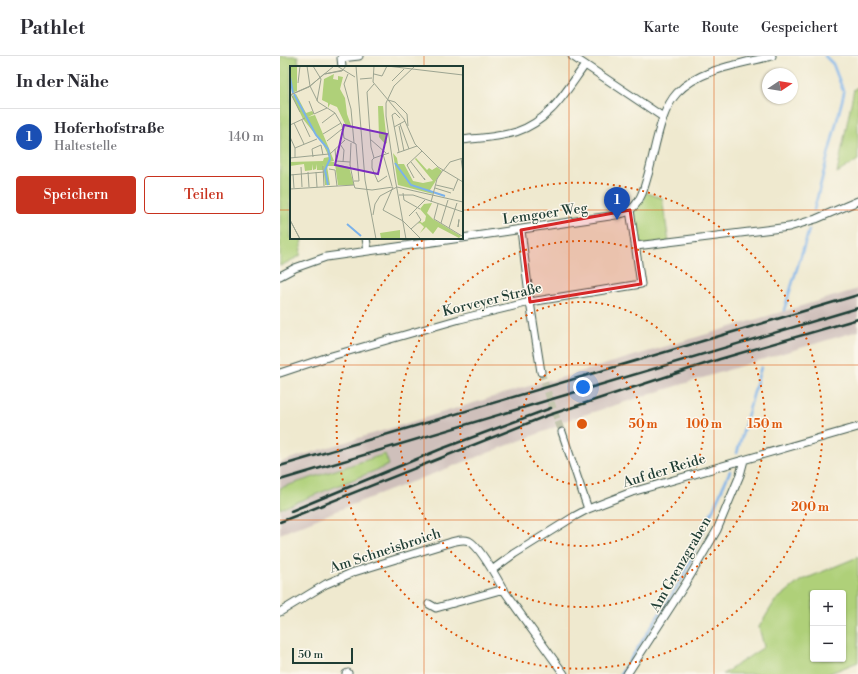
<!DOCTYPE html>
<html lang="de">
<meta charset="utf-8">
<style>
body{margin:0;font-family:"Libre Bodoni",serif;background:#f7f7f7;color:#2b2b33}
.controls{position:absolute;right:12px;bottom:12px;display:grid;overflow:hidden;border-radius:4px;box-shadow:0 1px 3px #0004}
.controls button{width:36px;height:36px;display:grid;place-items:center;padding:0;border:0;border-bottom:1px solid #e1e1e2;background:#fff;color:#2b2b33;font:20px sans-serif}
.compass{position:absolute;left:482px;top:12px;width:36px;height:36px;border-radius:50%;background:#fff;box-shadow:0 1px 3px #0004;rotate:78deg}
.scale{position:absolute;left:12px;bottom:10px;width:61px;box-sizing:border-box;padding-left:4px;border:2px solid #1f3d34;border-top:0;font-size:11px;line-height:14px;white-space:nowrap;color:#1f3d34;-webkit-text-stroke:3px #fbf7ec;paint-order:stroke}
.you{position:absolute;left:303px;top:331px;width:14px;height:14px;margin:-10px;border:3px solid #fff;border-radius:50%;background:#1a73e8;box-shadow:0 0 0 6px #1a73e833}
.badge{display:grid;place-items:center;width:26px;height:26px;border-radius:50%;background:#c8321e;color:#fff;font-size:13px;font-weight:700}
.pin{position:absolute;translate:-50% -33px;filter:drop-shadow(0 1px 2px #0008)}
.pin::after{content:'';position:absolute;top:21px;width:14px;height:12px;background:inherit;clip-path:polygon(0 0,100% 0,50% 100%)}
.list{margin:0;padding:0;list-style:none}
h2{display:flex;justify-content:space-between;align-items:center;height:52px;margin:0;padding:0 16px;font-size:17px}
h2 small{font-size:13px;font-weight:400;color:#7c7c81}
.list li{display:grid;grid-template-columns:26px 1fr auto;gap:12px;align-items:center;box-sizing:border-box;height:56px;padding:0 16px;border-top:1px solid #e1e1e2}
.list b{display:block;font-size:15px;white-space:nowrap}
.list p{margin:0;font-size:13px;white-space:nowrap;color:#7c7c81}
.list em{font-size:13px;font-style:normal;color:#7c7c81}
.actions{display:flex;gap:8px;padding:12px 16px}
.actions a{flex:1;padding:9px 0;border:1px solid #c8321e;border-radius:4px;text-align:center;font-size:14px;color:#c8321e}
.actions .main{background:#c8321e;color:#fff}
.map{position:relative;flex:none;width:578px;height:618px;overflow:hidden}
header{display:flex;align-items:center;gap:24px;box-sizing:border-box;height:56px;padding:0 20px;background:#fff;border-bottom:1px solid #e1e1e2}
header strong{font-size:19px}
nav{display:flex;gap:22px;margin-inline-start:auto;font-size:14px}
main{display:flex}
aside{flex:1;background:#fff}
.map>svg:first-child{display:block}
</style>
<header>
<strong>Pathlet</strong>
<nav><a>Karte</a><a>Route</a><a>Gespeichert</a></nav>
</header>
<main>
<aside>
<h2>In der Nähe<small></small></h2>
<ul class="list">
<li><span class="badge" style="background:#1a4fb4">1</span><div><b>Hoferhofstraße</b><p>Haltestelle</p></div><em>140 m</em></li>
</ul>
<div class="actions"><a class="main">Speichern</a><a>Teilen</a></div>
</aside>
<div class="map">
<svg width="578" height="618" viewBox="0 0 578 618">
<rect width="100%" height="100%" fill="#fbf7ec"/>
<filter id="ink" filterUnits="userSpaceOnUse"><feTurbulence type="fractalNoise" baseFrequency=".025" numOctaves="2"/><feDisplacementMap in="SourceGraphic" scale="8" xChannelSelector="R" yChannelSelector="G"/><feConvolveMatrix kernelMatrix="1 2 1 2 8 2 1 2 1" color-interpolation-filters="sRGB"/></filter>
<filter id="wash" filterUnits="userSpaceOnUse"><feTurbulence type="fractalNoise" baseFrequency=".012" numOctaves="4" result="noise"/><feDisplacementMap in="SourceGraphic" scale="16" xChannelSelector="R" yChannelSelector="G"/><feGaussianBlur stdDeviation="0.9" result="paint"/><feColorMatrix in="noise" values="0 0 0 0 0 0 0 0 0 0 0 0 0 0 0 0 0 1.4 0 .05"/><feComposite in="paint" operator="in"/></filter>
<g filter="url(#wash)">
<rect width="100%" height="100%" fill="#efe9cf"/>
<!-- industrial -->
<path fill="#cfc0bb" d="M578,233V275L500,298L281,366V369L66,451L0,478V454L109,409L105,397L0,432V406L269,324L270,325Z"/>
<!-- green -->
<path fill="#afd079" stroke="#678656" fill-rule="evenodd" d="M0,0H18L19,11H11V182H22L20,200L0,210Z
M578,31V104L557,117L574,33Z
M364,135L370,138L382,142L389,186L356,190L350,154Z
M105,398L109,409L0,453V432Z
M578,501V606L548,618H443L484,591L479,571L495,545L520,525ZM533,537H563V603H533Z"/>
<g fill="none" stroke-linecap="round" stroke-linejoin="round">
<!-- stream -->
<path stroke="#7bb2ea" stroke-width="2.5" d="M534,154L564,37L553,8L545,0
M504,254L529,174
M457,397L481,311
M341,618L402,523L450,415"/>
</g>
</g>
<g filter="url(#ink)">
<g fill="none" stroke-linecap="round" stroke-linejoin="round">
<!-- street-tunnel -->
<path stroke="#c5c7b0" stroke-width="7" stroke-dasharray="7 3.5" stroke-linecap="butt" d="M261,316L274,355L282,376"/>
<!-- street casing -->
<g stroke="#3e574b" stroke-width="9">
<path id="street" d="M292,0L383,61
M62,11L61,2L79,0
M182,84C200,82 219,81 236,76C270,65 286,35 305,9
M241,174L250,246L261,316
M86,182L88,195
M182,182L330,160C337,159 345,158 350,154C360,147 364,133 367,122C375,97 379,56 397,37C419,13 461,8 492,0
M356,190L509,171L536,163L578,145
M0,220L15,212L46,201L181,182
M0,317L48,301L180,263L250,246L361,228L350,154
M282,376L308,453
M212,514L234,498L295,460L308,453L352,436L578,371
M149,548L156,552L224,533
M0,556L46,528L74,516L165,488C172,486 182,482 189,485C199,490 217,522 223,533C243,562 264,590 284,618
M66,618L68,617
M347,618L406,527L437,474L460,419L464,404"/>
</g>
<!-- street -->
<use href="#street" stroke="#fff" stroke-width="7"/>
<!-- rail -->
<path stroke="#1f3d34" stroke-width="2.5" d="M0,410L578,239
M0,424L578,252
M11,455L161,393L271,352
M0,466L266,360L440,303L578,263"/>
</g>
</g>
<!-- marked area -->
<path fill="#d62828" fill-opacity="0.2" stroke="#d62828" stroke-width="3" stroke-linejoin="round" d="M350,154L361,228L250,246L241,174Z"/>
<!-- grid -->
<path fill="none" stroke="#de580e" stroke-width="1" stroke-opacity="0.55" d="M144,0V11M289,0V618M434,0V618M0,154H11M182,154H578M144,182V618M0,309H578M0,464H578"/>
<!-- distance rings -->
<g fill="none" stroke="#de580e" stroke-width="2" stroke-dasharray="2 4">
<circle cx="302" cy="368" r="61"/>
<circle cx="302" cy="368" r="122"/>
<circle cx="302" cy="368" r="183"/>
<path d="M182 157A243 243 0 1 1 144 183"/>
</g>
<g text-anchor="middle" stroke-width="3" stroke-linejoin="round" paint-order="stroke">
<!-- street labels -->
<g font-size="14" fill="#1f3d34" stroke="#fbf7ec">
<text transform="translate(265 157) rotate(-8)" y="5">Lemgoer Weg</text>
<text transform="translate(212 243) rotate(-14)" y="5">Korveyer Straße</text>
<text transform="translate(384 414) rotate(-17)" y="5">Auf der Reide</text>
<text transform="translate(105 494) rotate(-18)" y="5">Am Schneisbroich</text>
<text transform="translate(400 508) rotate(-60)" y="5">Am Grenzgraben</text>
</g>
</g>
<!-- overview -->
<g transform="translate(10 10)">
<rect width="173" height="173" fill="#efe9cf"/>
<path d="M0,0H7V25L2,27ZM44,8L43,13L48,14V10L53,11L50,23L55,32L57,48L62,62L56,60L47,41L40,38L38,42V37L32,34L34,13ZM6,28L16,47L22,45L24,48L18,51L25,49L38,80L44,95L40,96H44L45,100H37L40,119H35L33,98V104H27V98L26,103L23,104L22,98V104L15,105L14,98L0,100V96L33,95L34,92L39,91L33,78L13,53L2,30ZM88,40H93L97,77L95,78L89,71ZM103,87L107,92L108,98H114L123,115L133,117L143,115L125,93L126,92L137,104L139,102L142,104L147,101L152,105L140,124L143,128L108,119ZM45,98L59,101L64,119H48ZM142,137L137,147L143,153L171,170L169,172L148,161L143,168L136,161L130,167L134,161L130,157L128,158L130,155L132,157L135,155L136,150L130,143L134,138ZM110,164V173L91,172L90,167Z" fill="#afd079"/>
<path fill="none" stroke="#7bb2ea" stroke-width="2" d="M0,11L3,27M4,28L26,69L38,83L40,93L35,104L38,119M105,97L121,119L155,130M57,158L71,170"/>
<path fill="none" stroke="#9ca491" stroke-width="1" d="M17,0L20,20L28,36L45,47L52,59L54,72L64,77M23,0L31,13L27,35M47,0L65,11M66,0L75,114L86,173M84,0L83,16L114,53L125,78L148,101L173,116M97,0L173,9M35,8L53,4M58,8L54,18L61,43L64,77M84,8L92,10L97,0M70,13L82,12M102,15L114,3M8,17L10,0M1,28L10,46M0,29L20,20L44,0M0,29L19,21L34,8L52,5L56,0M98,34L105,36L117,48L118,60M19,35L24,48L37,42M12,54L20,71M4,57L14,78M32,57L45,47M110,58L119,83M0,59L15,52M109,60L114,85M104,61L115,55M33,68L51,57M0,71L5,82V91M80,73L96,87M37,75L52,63M61,77L60,99L64,119M64,77L66,78L69,115H64M50,78L54,84L53,96M5,82L27,73M45,83L46,95L60,96M109,86L102,49L105,47L110,52M107,87L127,80M40,88L55,74M93,88L102,120M23,91L22,83L31,79L33,89M0,92L39,88M84,92L81,81L77,26L84,18M84,92L82,94V102L88,116L97,110M84,92L99,87M171,92L173,107M121,96L135,114L134,112M33,100L34,120M11,101L12,121M39,103L45,104L47,120M153,105L160,96L173,92M18,106L19,121M26,106L27,121M3,108L4,122M0,109L34,106M105,112L116,173M105,112L96,50V37L104,20L125,0M124,112L117,99L132,85M64,119L65,122L82,124L103,121L93,144L113,155L131,173M146,119L163,123M145,122L161,127M0,123L64,119M163,125L168,113M113,127L114,134L130,143M109,129H123L173,146M141,136L147,113L153,104M148,138L144,153L172,170M83,149L85,138L90,130L107,121L173,136M119,150L135,134M0,154L10,173M0,154L10,173M169,154L168,161L169,153M151,157L158,134M159,162L167,137M121,163L131,154L126,146"/>
<path fill="#7b2cbf" fill-opacity="0.15" stroke="#7b2cbf" stroke-width="2" d="M54,59L97,68L88,108L45,99Z"/>
<rect width="173" height="173" fill="none" stroke="#1f3d34" stroke-width="2"/>
</g>
<circle cx="302" cy="368" r="6" fill="#de580e" stroke="#fbf7ec" stroke-width="2"/>
<g font-size="12" text-anchor="middle" font-weight="bold" fill="#de580e" stroke="#fbf7ec" stroke-width="3" stroke-linejoin="round" paint-order="stroke">
<text x="363" y="372">50 m</text>
<text x="424" y="372">100 m</text>
<text x="485" y="372">150 m</text>
<text x="530" y="455">200 m</text>
</g>
</svg>
<div class="controls">
<button>+</button>
<button>−</button>
</div>
<svg class="compass" viewBox="-18 -18 36 36"><path d="M0-13l5 13h-10z" fill="#e53935"/><path d="M0 13l5-13h-10z" fill="#7c7c81"/></svg>
<div class="scale">50 m</div>
<div class="you"></div>
<div class="pin badge" style="left:337px;top:164px;background:#1a4fb4">1</div>
</div>
</main>
